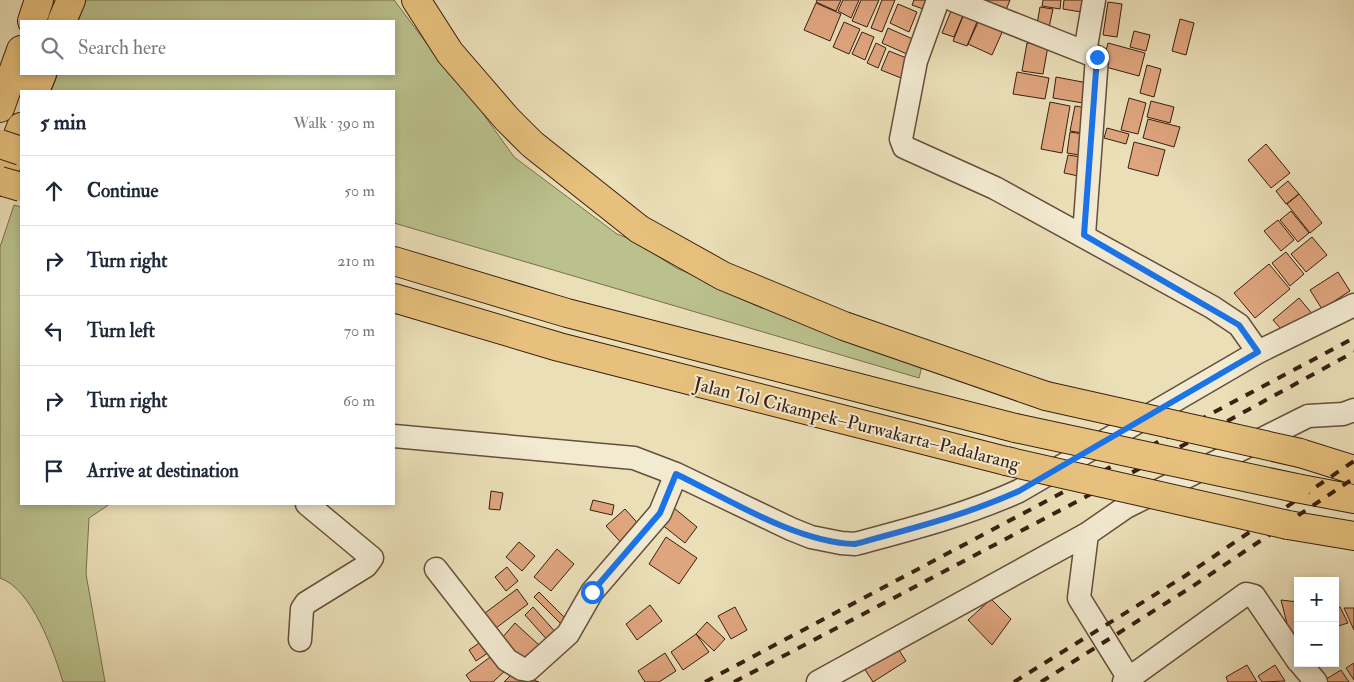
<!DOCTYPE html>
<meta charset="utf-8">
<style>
body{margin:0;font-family:"IM FELL Double Pica",serif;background:#f2f2f3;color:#1f2937}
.controls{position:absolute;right:15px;bottom:15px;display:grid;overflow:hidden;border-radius:0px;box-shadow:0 2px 8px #0003}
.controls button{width:45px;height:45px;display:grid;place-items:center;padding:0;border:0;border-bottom:1px solid #e0e1e3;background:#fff;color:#1f2937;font:25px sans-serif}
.stop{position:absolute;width:15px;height:15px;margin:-11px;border:4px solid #1a73e8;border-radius:50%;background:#fff}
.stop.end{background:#1a73e8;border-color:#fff;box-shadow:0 1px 5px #0008}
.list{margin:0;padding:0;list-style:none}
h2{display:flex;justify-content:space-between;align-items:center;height:65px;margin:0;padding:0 20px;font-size:21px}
h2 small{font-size:16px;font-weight:400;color:#747a83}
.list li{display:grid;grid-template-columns:32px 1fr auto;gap:15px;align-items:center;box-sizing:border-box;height:70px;padding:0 20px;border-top:1px solid #e0e1e3}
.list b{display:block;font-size:19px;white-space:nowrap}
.list em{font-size:16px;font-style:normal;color:#747a83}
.icon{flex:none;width:28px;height:28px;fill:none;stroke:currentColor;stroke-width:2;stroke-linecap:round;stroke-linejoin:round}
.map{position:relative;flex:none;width:1354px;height:682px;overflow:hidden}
.search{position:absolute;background:#fff;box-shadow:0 2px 8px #0003;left:20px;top:20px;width:375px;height:55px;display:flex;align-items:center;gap:12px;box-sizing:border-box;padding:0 18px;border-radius:0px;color:#747a83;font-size:19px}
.panel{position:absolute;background:#fff;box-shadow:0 2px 8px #0003;left:20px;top:90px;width:375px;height:415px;border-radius:0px}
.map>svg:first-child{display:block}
</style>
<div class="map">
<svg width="1354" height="682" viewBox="0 0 1354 682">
<rect width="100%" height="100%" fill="#ebdfb8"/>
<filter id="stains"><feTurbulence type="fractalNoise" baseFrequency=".004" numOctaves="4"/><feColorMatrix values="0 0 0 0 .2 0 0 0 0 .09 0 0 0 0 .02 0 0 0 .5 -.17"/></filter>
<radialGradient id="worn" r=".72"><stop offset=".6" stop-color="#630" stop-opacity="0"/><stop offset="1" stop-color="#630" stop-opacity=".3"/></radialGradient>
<!-- green -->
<path fill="#bac18d" stroke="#7a704e" d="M86,0H394L437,57L474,101L514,157L617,234L635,241L676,268L805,320L923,362L919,378L394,223V91H51L58,74H394V21H78Z
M14,205L21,207V504H110L89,518L86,574L105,682H63C54,652 32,589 0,578V247Z"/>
<!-- building -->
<path fill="#dfa57e" stroke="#391f10" d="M817,0H841L836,11L816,2Z
M843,0H859L851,18L838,11Z
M861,0H879L867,27L852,21Z
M882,0H895L882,32L871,28Z
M914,0H930L926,10L912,5Z
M988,0H1010L1006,10L987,2Z
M1043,0H1061L1060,9L1042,6Z
M1064,0H1089L1087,13L1063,9Z
M1108,2L1122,4L1117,37L1103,35Z
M816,3L841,14L830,41L804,30Z
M898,4L917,12L909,32L890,23Z
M953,6L965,11L954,37L942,33Z
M1040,7L1053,9L1048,32L1036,30Z
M965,11L979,17L967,46L953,41Z
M980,18L1004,28L992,55L968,44Z
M1180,19L1194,23L1186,55L1172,51Z
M844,22L860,29L849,54L833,47Z
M888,28L915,40L909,55L882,43Z
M1134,31L1150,35L1146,51L1130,47Z
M862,32L874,37L865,60L852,54Z
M876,43L886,48L878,68L867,63Z
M1027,43L1048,46L1043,74L1022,71Z
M1108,43L1145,53L1139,76L1102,66Z
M889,51L909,59L901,78L881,70Z
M1147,65L1161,69L1154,97L1140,93Z
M1017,72L1049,78L1045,99L1013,94Z
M1056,77L1093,84L1089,104L1053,98Z
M1129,98L1146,103L1138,134L1121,130Z
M1151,101L1174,107L1170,123L1147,117Z
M1050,102L1070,106L1062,153L1041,149Z
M1075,106L1088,108L1083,133L1070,131Z
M1148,119L1180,127L1174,147L1143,138Z
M1107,128L1129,134L1126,144L1104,138Z
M1070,132L1089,135L1085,156L1067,153Z
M1134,142L1165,150L1158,176L1128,168Z
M1266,144L1290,173L1271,188L1248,160Z
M1068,155L1087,158L1083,177L1064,173Z
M1288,181L1299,194L1286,204L1276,191Z
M1299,194L1322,223L1310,233L1287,204Z
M1291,211L1309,233L1298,242L1280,220Z
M1278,220L1294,240L1281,251L1264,231Z
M1312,237L1327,255L1306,272L1291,254Z
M1286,252L1304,274L1290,286L1272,263Z
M1269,264L1290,289L1255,318L1234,293Z
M1338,272L1350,291L1322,309L1310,290Z
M1299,298L1314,316L1288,337L1273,320Z
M491,491L503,493L500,510L489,509Z
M593,500L614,505L612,515L590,510Z
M674,508L697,527L685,543L661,524Z
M625,509L643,529L624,546L606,526Z
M666,537L697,558L679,584L649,564Z
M519,542L535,556L522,571L506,557Z
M557,549L574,564L551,591L534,577Z
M507,567L518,581L506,591L495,577Z
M517,589L528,604L496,628L485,613Z
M539,592L566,619L561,624L534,597Z
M991,599L1011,619L992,645L968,620Z
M1281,600L1298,602V641L1292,643Z
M650,605L662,621L637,640L626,624Z
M1335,606L1340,607L1348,623L1335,627Z
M533,607L558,635L550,643L525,615Z
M735,607L747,630L731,639L718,616Z
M1344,608H1354V630Z
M707,622L725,639L714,651L696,634Z
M515,623L539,645L525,660L501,639Z
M696,634L709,652L683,670L671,652Z
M485,639L492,650L476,661L469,650Z
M897,647L906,661L873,682L864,668Z
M665,653L676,671L659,682H645L638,671Z
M493,655L507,669L493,682H471L466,675Z
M1354,663V680L1346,668Z
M1247,665L1257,682H1228L1226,677Z
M1275,665L1285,681L1262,682L1258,676Z
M1341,670L1349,682H1324L1323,681Z
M513,673L539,682H504Z"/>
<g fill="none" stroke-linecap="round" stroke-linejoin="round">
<!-- minor casing -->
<g stroke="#664f3a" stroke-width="25">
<path id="minor" d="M938,0L916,61L901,139L904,147L995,188L1212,307L1239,325L1258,352
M953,0L1097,57L1084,235
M1085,52L1094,0
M394,436L634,458L676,474L791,529L811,537L841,543L855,544C911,529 966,515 1019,491L1258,352L1354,305
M1087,534L1126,507L1308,416L1343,414L1354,410
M436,569L507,660L522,669L528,670L568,634L592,592L660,513L676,474
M300,640L302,609L306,603L366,566L372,558L307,504
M1300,663L1316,682
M818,682L1087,534L1079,598L1131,682
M1124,682L1246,594L1254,596L1298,661"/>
</g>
<!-- highway casing -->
<g stroke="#391f10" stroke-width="30">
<path id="highway" d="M416,0L450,53L507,119L532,144L639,229L723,276L844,326L1046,396
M32,21L39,0
M62,21L71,0
M35,91L42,74
M0,108L21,50
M0,182L21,127
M394,261L567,313L1015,428
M394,298L559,347L1006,461
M1300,453L1354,470
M1296,488L1354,499
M1288,525L1354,536"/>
</g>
<!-- minor -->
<use href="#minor" stroke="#f2ead1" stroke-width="22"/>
<!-- highway -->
<use href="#highway" stroke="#e6c07c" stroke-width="28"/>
<!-- rail -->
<path stroke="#391f10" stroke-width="4" stroke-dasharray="9 9" stroke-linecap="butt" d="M705,682L1354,338
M734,682L1169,453L1354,352
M1014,682L1185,576L1354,461
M1041,682L1193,586L1354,478"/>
<!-- highway-bridge casing -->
<g stroke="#391f10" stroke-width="30" stroke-linecap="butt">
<path id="highway-bridge" d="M0,144L21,151
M0,181L21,187
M1046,396L1300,453
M1015,428L1296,488
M1006,461L1288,525"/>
</g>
<!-- highway-bridge -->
<use href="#highway-bridge" stroke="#e6c07c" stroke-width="28"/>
</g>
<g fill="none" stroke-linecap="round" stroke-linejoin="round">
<!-- route -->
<path stroke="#1a73e8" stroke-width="6" d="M592,592L660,513L676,474C728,499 798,543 855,544C911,529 966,515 1019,491L1258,352L1239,325L1084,235L1097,57"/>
</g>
<g text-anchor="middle" stroke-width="4" stroke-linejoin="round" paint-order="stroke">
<!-- street labels -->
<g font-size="19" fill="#391f10" stroke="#f2ead1">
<text transform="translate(857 423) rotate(14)" y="7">Jalan Tol Cikampek–Purwakarta–Padalarang</text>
</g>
</g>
<rect width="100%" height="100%" filter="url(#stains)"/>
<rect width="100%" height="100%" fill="url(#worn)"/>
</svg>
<div class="controls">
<button>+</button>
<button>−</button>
</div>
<div class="stop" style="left:592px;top:592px"></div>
<div class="stop end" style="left:1097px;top:57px"></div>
<div class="search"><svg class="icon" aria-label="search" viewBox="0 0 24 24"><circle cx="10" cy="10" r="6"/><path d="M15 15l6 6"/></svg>Search here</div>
<section class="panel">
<h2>5 min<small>Walk · 390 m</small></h2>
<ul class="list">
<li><svg class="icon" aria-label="ahead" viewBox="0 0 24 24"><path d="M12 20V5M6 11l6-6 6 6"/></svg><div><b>Continue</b></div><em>50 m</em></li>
<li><svg class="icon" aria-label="right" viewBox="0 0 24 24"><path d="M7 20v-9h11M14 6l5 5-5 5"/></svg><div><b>Turn right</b></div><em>210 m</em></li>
<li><svg class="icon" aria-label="left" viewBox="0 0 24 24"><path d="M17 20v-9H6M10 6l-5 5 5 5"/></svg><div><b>Turn left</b></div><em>70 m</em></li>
<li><svg class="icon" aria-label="right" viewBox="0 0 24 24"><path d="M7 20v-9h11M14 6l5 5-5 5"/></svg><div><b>Turn right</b></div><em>60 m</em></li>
<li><svg class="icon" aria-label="arrive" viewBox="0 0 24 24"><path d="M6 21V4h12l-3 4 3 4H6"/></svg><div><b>Arrive at destination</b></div></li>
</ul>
</section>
</div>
